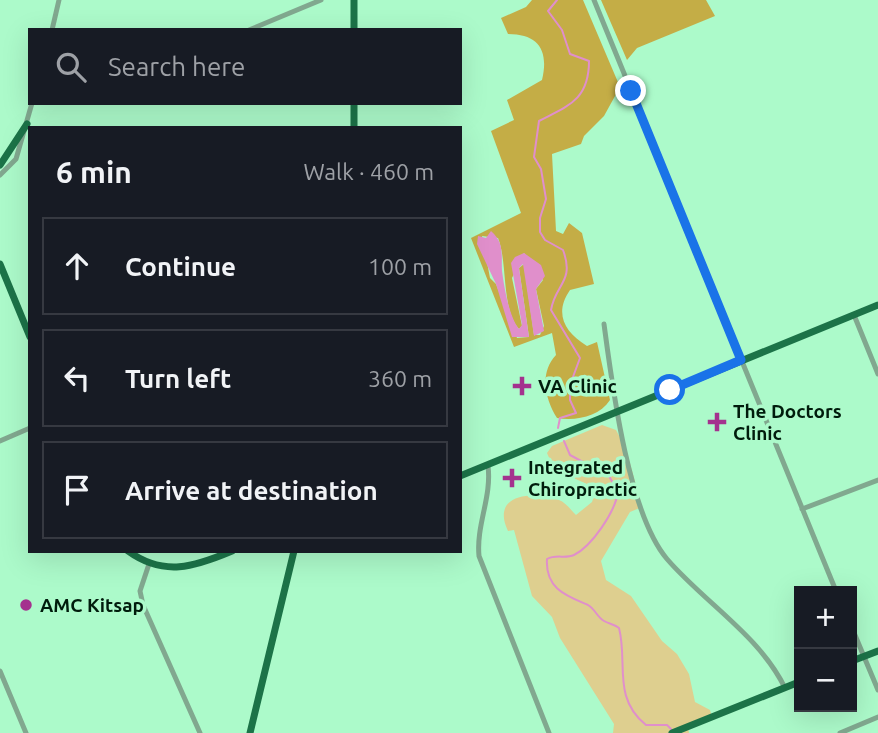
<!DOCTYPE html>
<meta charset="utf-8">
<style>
body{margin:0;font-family:Ubuntu,sans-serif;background:#242831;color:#f1f3f6}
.controls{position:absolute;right:21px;bottom:21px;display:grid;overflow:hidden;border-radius:0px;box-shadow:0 7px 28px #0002}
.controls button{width:63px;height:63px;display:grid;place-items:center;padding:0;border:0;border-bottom:2px solid #363941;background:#171b24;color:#f1f3f6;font:35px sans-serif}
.stop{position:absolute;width:21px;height:21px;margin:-16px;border:5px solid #1a73e8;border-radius:50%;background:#fff}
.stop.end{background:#1a73e8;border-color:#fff;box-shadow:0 2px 7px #0008}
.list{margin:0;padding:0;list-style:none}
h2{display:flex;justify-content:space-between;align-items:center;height:91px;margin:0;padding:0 28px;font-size:30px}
h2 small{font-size:23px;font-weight:400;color:#9ea1a6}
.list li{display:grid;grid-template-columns:46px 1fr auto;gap:21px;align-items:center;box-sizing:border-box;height:98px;margin:0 14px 14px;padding:0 14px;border:2px solid #363941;border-radius:0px}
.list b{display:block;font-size:26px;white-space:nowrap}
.list em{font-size:23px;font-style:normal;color:#9ea1a6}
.icon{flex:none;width:38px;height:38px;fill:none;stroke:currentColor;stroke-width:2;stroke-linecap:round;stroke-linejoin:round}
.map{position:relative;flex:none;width:878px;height:733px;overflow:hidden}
.search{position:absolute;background:#171b24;box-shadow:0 7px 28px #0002;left:28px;top:28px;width:434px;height:77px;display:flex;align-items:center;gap:18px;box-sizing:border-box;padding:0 24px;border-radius:0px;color:#9ea1a6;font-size:26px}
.panel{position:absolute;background:#171b24;box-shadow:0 7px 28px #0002;left:28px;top:126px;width:434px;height:427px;border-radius:0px}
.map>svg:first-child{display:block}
</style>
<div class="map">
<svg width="878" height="733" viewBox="0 0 878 733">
<rect width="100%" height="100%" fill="#acfaca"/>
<!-- green -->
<path fill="#decf8f" d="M602,425L616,430L626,449L642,507L630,512L601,561L606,580L631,596L662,641L677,654L689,674L695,702L710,710L712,717L688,727L689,733H613L614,724L560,638L552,617L532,596L514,530L508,531C490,493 534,491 559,500C565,502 571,510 576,515L592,502L595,493L591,486L554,469L547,453L552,446Z"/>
<!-- forest -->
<path fill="#c4ad46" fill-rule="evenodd" d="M532,0H583L620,87L604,116L584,136L581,144L552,154L556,231L563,234L569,223L582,233L594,284L570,290C554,313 564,332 587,346L597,342L610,400C599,417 576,421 557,418C545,399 539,373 556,355L552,333L514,347L471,238L521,213L491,131L514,120L507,100L542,80C549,51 539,34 508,34L501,18L526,7ZM482,236L498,238C508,263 501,309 519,329L522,326L512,278L524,253L543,280L536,289L544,326L540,335H534L524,264L519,268L529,337L517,338L496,284L490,278Z
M601,0H706L715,16L637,48L627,60Z"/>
<!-- water -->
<path fill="#e08fcb" d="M491,231C505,243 501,256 502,271C504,286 509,317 519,329L522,325L511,263L515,257L524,253L541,265L545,276L536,289L544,331L534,336L523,264L519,268L529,337H512L496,284L477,244L478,236L486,238Z"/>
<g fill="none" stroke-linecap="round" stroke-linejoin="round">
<!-- stream -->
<path stroke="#e08fcb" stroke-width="2" d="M557,0L548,11L562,30L570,54L589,61C589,100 568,106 539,121L534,157L541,169L546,199L540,218V232L545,240L563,250C575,282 555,284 551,310L580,358L570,385V400L576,413L560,418L558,428
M564,441L570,455L609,476L618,492C615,512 592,546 574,555C565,559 556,554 547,559C545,589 567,596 588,605C595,609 597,617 604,621C609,624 614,624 619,628C628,662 612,698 646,725H667L671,729"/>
<!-- minor -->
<path stroke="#81a88f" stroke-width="5" d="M594,0L836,591
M52,30L59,0
M249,30L321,0
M0,175L16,159L32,103
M854,315L878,374
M604,324C612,384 628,513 667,559C704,602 760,636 785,688
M0,441L30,428
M488,466C492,497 476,525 479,556L549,733
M802,509L878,480
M149,564L140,591L143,605L200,733
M852,628L878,690
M0,671L26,733
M840,733L878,717"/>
<!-- major -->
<path stroke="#1c7348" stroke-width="7" d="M354,0V30
M354,103V128
M0,165L27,124
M0,264L30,337
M460,476L878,305
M128,551C164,577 194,567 232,551
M852,661L878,651
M250,733L294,551
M672,733L799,682"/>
</g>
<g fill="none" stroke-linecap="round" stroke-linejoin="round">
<!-- route -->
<path stroke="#1a73e8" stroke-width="9" d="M631,91L741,360L670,390"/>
</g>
<!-- markers -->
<g fill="#a4328e" stroke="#acfaca" stroke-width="2.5">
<path d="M518.5 375.5h7v7h7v7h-7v7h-7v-7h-7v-7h7z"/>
<path d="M713.5 411.5h7v7h7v7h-7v7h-7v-7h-7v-7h7z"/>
<path d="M508.5 467.5h7v7h7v7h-7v7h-7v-7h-7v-7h7z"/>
<circle cx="26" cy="605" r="7"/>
</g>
<g text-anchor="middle" stroke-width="7" stroke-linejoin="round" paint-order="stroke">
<!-- poi labels -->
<g font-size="19" font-weight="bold" fill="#001c0c" stroke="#acfaca" text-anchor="start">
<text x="538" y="393">VA Clinic</text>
<text x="733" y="418">The Doctors<tspan x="733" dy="22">Clinic</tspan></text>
<text x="528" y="474">Integrated<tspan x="528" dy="22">Chiropractic</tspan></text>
<text x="40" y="612">AMC Kitsap</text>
</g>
</g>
</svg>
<div class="controls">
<button>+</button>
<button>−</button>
</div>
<div class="stop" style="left:670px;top:390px"></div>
<div class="stop end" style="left:631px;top:91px"></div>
<div class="search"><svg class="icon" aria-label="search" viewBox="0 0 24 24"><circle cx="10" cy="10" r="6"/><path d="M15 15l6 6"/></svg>Search here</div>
<section class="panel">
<h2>6 min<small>Walk · 460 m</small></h2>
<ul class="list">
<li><svg class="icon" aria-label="ahead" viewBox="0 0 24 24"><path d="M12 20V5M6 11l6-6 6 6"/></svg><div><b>Continue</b></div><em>100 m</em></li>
<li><svg class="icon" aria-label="left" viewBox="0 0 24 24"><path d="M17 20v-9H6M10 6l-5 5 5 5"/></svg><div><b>Turn left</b></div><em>360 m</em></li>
<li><svg class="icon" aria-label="arrive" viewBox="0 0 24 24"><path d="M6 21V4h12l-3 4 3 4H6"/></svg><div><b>Arrive at destination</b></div></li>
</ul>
</section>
</div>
